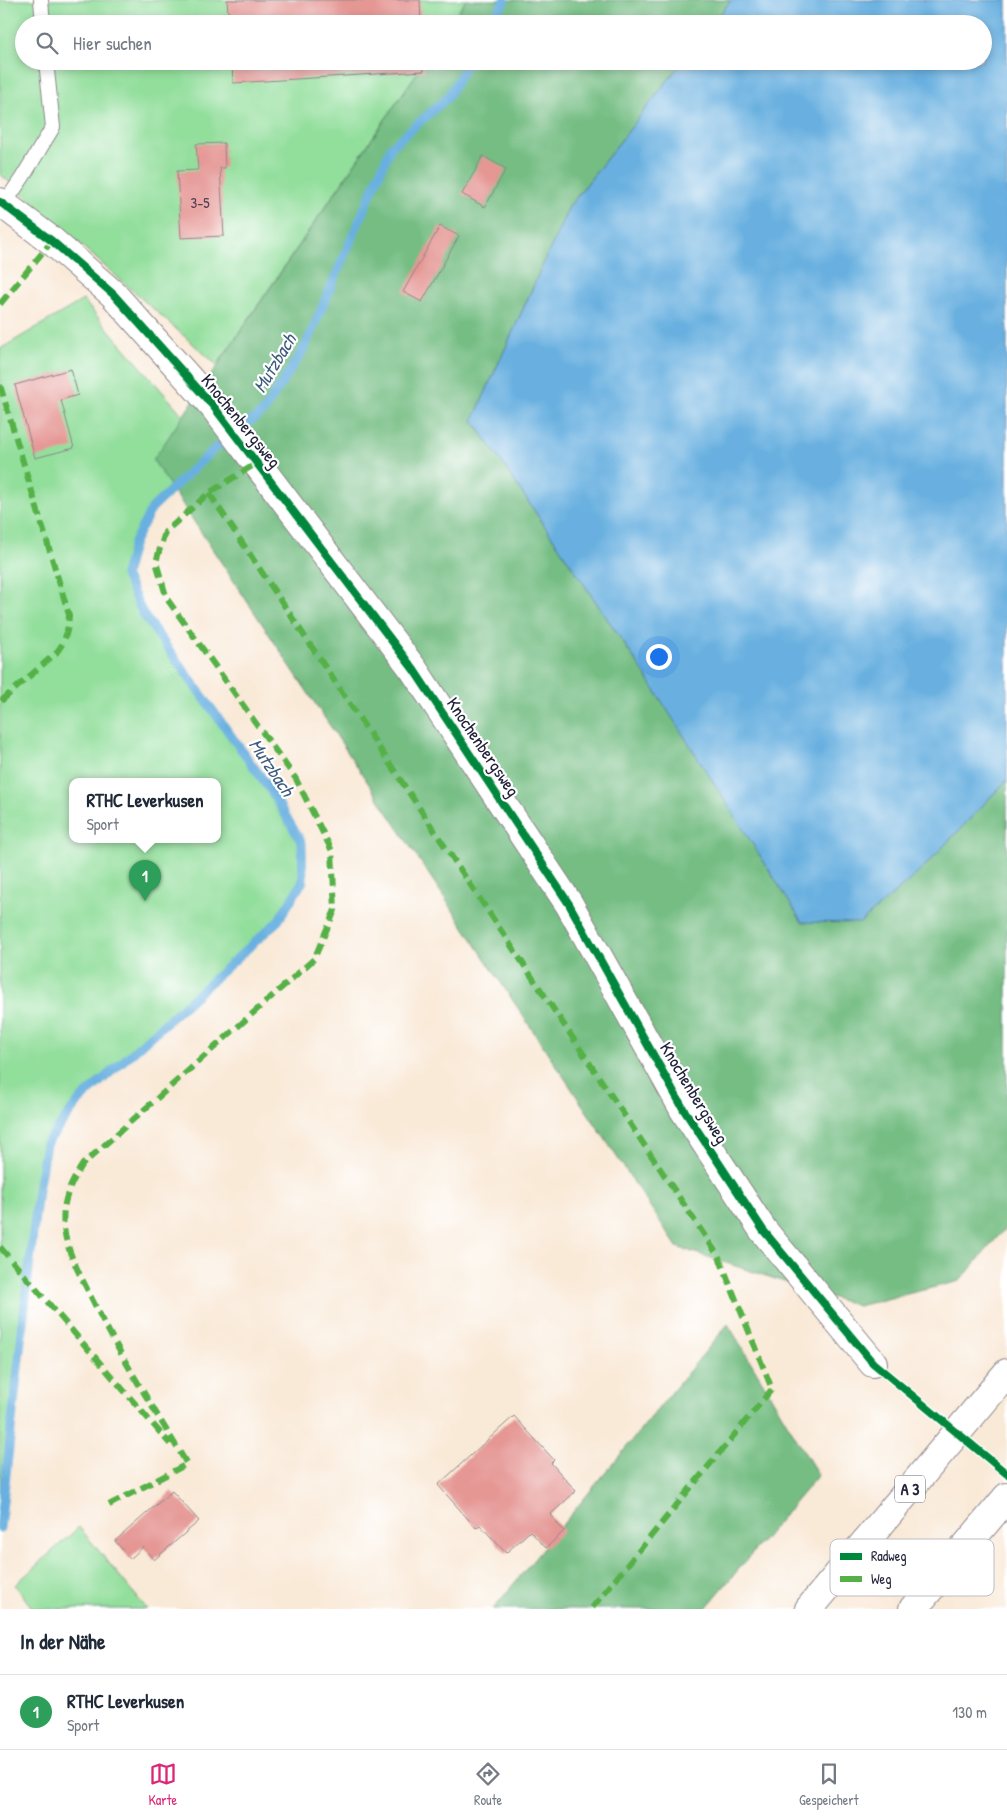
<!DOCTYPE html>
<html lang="de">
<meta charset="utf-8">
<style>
body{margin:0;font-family:"Patrick Hand",sans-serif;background:#f6f6f7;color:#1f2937}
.you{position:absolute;left:658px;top:656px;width:18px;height:18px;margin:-12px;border:4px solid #fff;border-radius:50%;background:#1a73e8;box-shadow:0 0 0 8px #1a73e833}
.badge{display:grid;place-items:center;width:32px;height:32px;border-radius:50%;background:#db2777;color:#fff;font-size:16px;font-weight:700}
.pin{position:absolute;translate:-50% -41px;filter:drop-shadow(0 1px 2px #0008)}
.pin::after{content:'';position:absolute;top:26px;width:18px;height:15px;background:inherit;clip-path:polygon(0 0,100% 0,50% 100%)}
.popup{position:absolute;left:69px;top:778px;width:152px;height:65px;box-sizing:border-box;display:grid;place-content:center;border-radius:10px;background:#fff;filter:drop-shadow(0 1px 4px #0005);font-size:16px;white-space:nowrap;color:#747a83}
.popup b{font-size:19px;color:#1f2937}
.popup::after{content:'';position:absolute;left:50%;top:100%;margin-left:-10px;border:10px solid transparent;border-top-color:#fff}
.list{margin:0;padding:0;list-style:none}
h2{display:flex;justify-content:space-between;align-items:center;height:65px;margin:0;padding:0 20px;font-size:21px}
h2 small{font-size:16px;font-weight:400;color:#747a83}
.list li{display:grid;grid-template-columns:32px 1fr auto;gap:15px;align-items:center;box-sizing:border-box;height:75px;padding:0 20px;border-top:1px solid #e0e1e3}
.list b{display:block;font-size:19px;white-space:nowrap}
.list p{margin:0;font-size:16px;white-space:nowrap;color:#747a83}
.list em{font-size:16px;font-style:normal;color:#747a83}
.icon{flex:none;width:28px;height:28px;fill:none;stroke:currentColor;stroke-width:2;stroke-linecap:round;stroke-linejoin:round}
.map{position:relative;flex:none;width:1007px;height:1609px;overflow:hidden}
.search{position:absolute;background:#fff;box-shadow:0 2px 8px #0003;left:15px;right:15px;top:15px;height:55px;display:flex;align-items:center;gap:12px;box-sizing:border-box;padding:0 18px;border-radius:28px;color:#747a83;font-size:19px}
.sheet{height:140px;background:#fff}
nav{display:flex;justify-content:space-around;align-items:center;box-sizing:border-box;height:70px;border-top:1px solid #e0e1e3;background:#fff;font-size:14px;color:#747a83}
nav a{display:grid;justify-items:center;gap:2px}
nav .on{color:#db2777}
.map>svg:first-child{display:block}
</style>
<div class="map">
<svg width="1007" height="1609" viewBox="0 0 1007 1609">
<rect width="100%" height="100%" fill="#fff"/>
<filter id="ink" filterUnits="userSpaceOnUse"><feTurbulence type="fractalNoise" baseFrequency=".02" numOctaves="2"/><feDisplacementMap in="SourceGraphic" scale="10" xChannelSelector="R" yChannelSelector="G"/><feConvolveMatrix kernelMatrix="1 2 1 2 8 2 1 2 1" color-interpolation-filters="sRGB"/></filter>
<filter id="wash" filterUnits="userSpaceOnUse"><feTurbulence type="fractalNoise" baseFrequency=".0096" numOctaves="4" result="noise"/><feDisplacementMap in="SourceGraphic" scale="20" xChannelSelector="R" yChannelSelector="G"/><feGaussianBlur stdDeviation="1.12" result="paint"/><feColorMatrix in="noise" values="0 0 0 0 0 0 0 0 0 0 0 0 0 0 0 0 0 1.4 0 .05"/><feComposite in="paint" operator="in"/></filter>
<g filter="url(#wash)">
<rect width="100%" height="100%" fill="#f9e9d7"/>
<!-- green -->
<path fill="#92de9b" stroke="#5a806b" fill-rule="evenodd" d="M0,0H466L450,24H24V61H425L217,365L0,174Z
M83,300L213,450L152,508L134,542L125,575L143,614L269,788L302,843L303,881L278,921L79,1100L46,1144L24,1275L0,1519V349ZM72,782H218V840H72Z
M79,1527L147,1609H33L15,1585Z"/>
<!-- forest -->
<path fill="#75bd83" stroke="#4c705f" d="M466,0H731L713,24H450Z
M425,61H683L569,207L473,420L640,667L860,923L918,873L1007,780V1226L960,1281L858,1306L677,1247L153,460Z
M728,1324L818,1475L705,1609H493Z"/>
<!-- water -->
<path fill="#69b0e0" stroke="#46698e" d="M731,0H1007V780L918,873L860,923L802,922L640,667L473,420L569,207L683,61H983V24H713Z"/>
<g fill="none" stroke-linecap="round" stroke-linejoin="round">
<!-- stream -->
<path stroke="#69b0e0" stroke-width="9" d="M490,24L505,0
M0,1528L38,1190L46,1144L79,1101L278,921L303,881L302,843L269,788L143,614L125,575L134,542L152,508L213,450L264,411L305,347L391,147L447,98L469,61"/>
</g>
<g id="blocks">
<!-- building -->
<path fill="#e59794" d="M227,0H420L421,24H229Z
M232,61H424V71L233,83Z
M224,143L225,168H220L224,236L181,238L177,171L198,170L196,144Z
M483,156L506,169L485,207L462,194Z
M440,226L459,236L422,302L403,292Z
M71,369L78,395L61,400L74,448L35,458L15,385Z
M514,1416L554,1460L551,1463L576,1491L550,1515L564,1531L546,1548L530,1531L506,1553L480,1525L476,1528L438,1485Z
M172,1491L199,1521L154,1560L143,1547L130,1559L115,1541Z"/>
</g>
</g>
<g filter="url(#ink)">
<use href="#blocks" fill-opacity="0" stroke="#8e8689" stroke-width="1"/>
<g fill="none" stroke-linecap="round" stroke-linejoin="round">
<!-- lane casing -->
<g stroke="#8e8689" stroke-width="16">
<path id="lane" d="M41,0L43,24
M2,207L22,178L53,127L46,61"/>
</g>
<!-- street casing -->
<g stroke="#8e8689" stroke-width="30">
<path id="street" d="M0,202L52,241L113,294L214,407L414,670L569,904L684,1110L763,1230L873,1363"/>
</g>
<!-- highway casing -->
<g stroke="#8e8689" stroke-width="30">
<path id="highway" d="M809,1609L1007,1373
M913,1609L1007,1497"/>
</g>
<!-- lane -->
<use href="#lane" stroke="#fff" stroke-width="14"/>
<!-- street -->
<use href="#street" stroke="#fff" stroke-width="28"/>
<!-- highway -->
<use href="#highway" stroke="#fff" stroke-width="28"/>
<!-- quiet -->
<path stroke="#55b146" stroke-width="6" stroke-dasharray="12 6" stroke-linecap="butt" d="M0,304L52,241
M0,385L69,615C68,630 66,641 56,653L0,702
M209,493L719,1257L772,1389L591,1609
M0,1247L170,1444
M109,1505L187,1464C154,1409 120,1356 92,1299C81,1276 67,1253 64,1228C61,1203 70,1184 83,1164L314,959L335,910L332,851L296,779L167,599L156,562L165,532L209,493L257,463"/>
<!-- cycleway casing -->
<g stroke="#fff" stroke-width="11">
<path id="cycleway" d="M0,202L52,241L113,294L214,407L414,670L569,904L684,1110L763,1230L873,1363L1007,1474"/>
</g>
<!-- cycleway -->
<use href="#cycleway" stroke="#00873e" stroke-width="8"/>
</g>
</g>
<g text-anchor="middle" stroke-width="4.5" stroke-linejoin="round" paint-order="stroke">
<!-- number labels -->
<g font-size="15" fill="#533f51">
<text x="200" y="208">3-5</text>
</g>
<!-- shield labels -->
<rect fill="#fff" stroke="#646476" stroke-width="1" x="895" y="1475.5" width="30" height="27" rx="4"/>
<g font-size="16" font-weight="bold" fill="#22223b">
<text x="910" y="1495">A 3</text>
</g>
<!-- street labels -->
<g font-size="18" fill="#22223b" stroke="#fff">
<text transform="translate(241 421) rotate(51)" y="6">Knochenbergsweg</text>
<text transform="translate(483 747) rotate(56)" y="6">Knochenbergsweg</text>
<text transform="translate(694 1093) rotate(59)" y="6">Knochenbergsweg</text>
</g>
<!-- water labels -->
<g font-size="19" font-style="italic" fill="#3e5b7d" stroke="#fff">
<text transform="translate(274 363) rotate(-59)" y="7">Mutzbach</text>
<text transform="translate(272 767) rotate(56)" y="7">Mutzbach</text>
</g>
</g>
<!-- legend -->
<rect x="830" y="1539" width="164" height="57" rx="8" fill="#fff" stroke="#bdbdc4" stroke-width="1"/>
<rect x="840" y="1553" width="22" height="7" fill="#00873e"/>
<rect x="840" y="1576" width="22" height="6" fill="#55b146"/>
<g font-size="14" fill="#22223b">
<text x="871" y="1561">Radweg</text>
<text x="871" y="1584">Weg</text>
</g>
</svg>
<div class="you"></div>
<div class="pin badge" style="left:145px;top:901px;background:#2e9e5b">1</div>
<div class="popup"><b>RTHC Leverkusen</b>Sport</div>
<div class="search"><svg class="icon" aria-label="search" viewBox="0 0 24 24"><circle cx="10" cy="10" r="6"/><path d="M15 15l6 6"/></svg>Hier suchen</div>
</div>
<section class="sheet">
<h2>In der Nähe<small></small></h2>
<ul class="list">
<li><span class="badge" style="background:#2e9e5b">1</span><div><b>RTHC Leverkusen</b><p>Sport</p></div><em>130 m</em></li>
</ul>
</section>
<nav>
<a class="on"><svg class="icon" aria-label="map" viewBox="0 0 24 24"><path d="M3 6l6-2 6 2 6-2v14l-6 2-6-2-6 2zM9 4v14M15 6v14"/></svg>Karte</a>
<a><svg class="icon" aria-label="directions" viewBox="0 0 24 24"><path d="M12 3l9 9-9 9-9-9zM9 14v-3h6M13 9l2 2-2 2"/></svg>Route</a>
<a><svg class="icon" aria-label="saved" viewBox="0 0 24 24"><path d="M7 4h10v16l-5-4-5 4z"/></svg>Gespeichert</a>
</nav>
